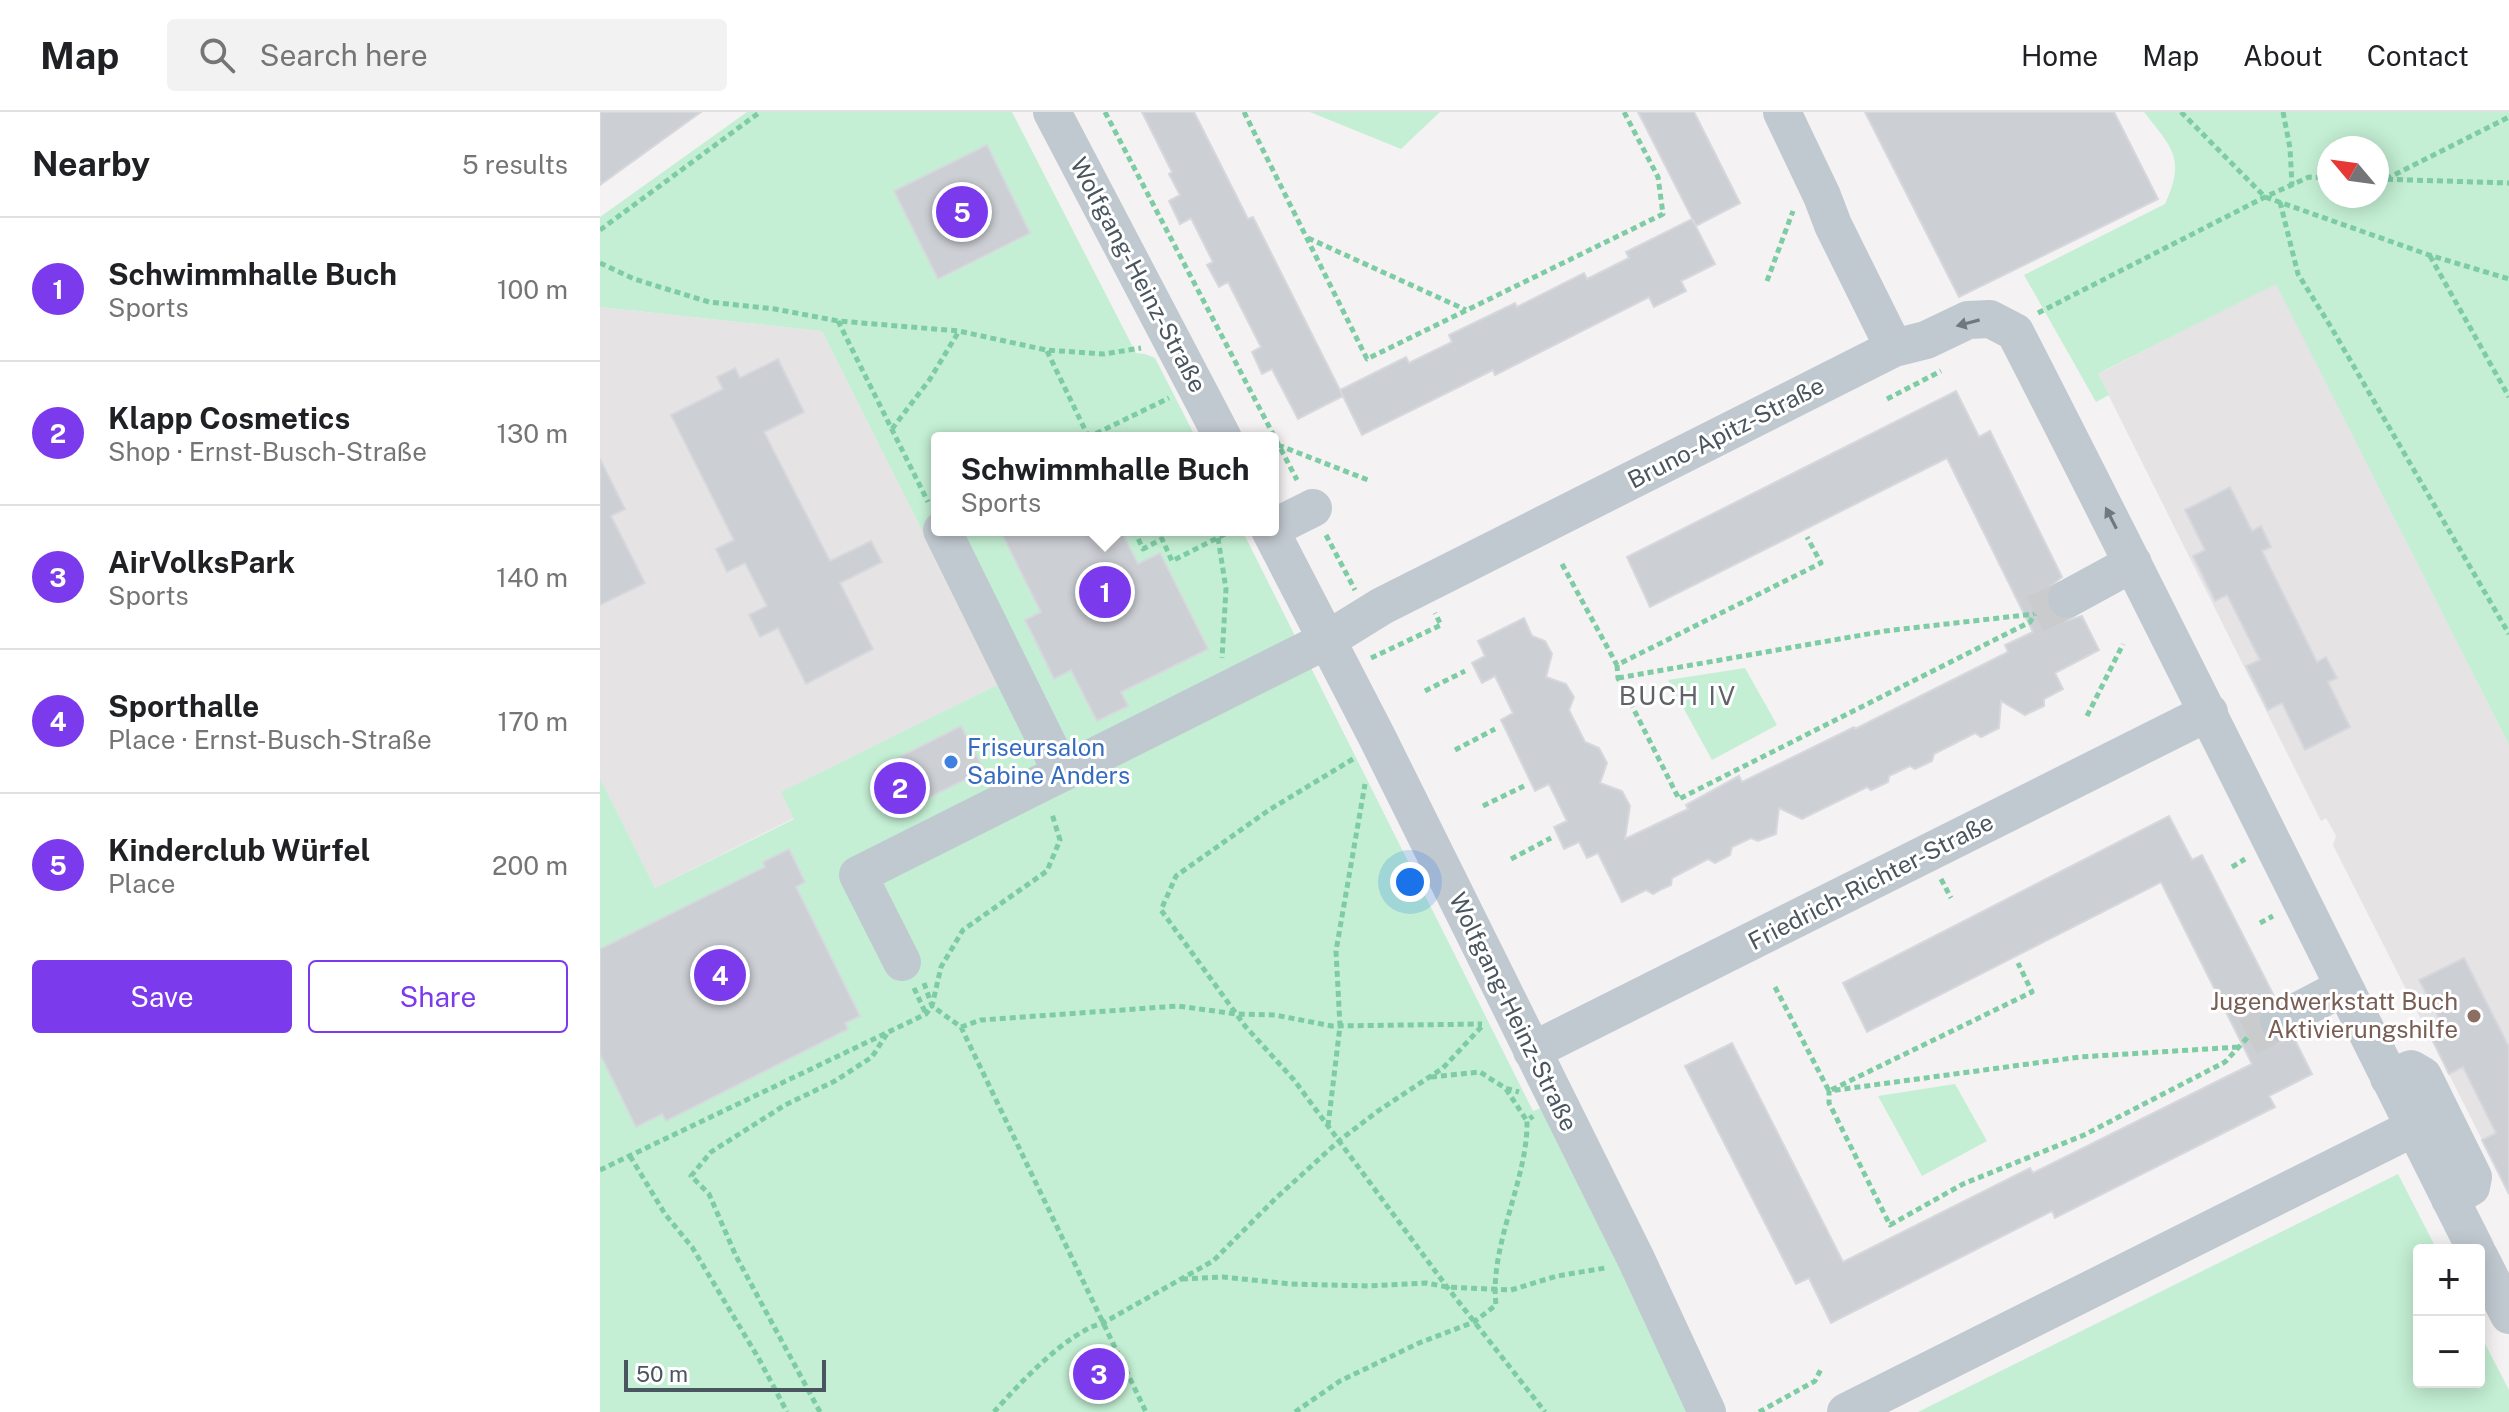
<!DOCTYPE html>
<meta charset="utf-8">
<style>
body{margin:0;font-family:"Public Sans",sans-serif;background:#f2f2f2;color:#202124}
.controls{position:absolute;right:24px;bottom:24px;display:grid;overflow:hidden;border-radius:8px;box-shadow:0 4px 20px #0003}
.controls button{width:72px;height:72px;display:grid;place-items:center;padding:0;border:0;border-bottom:2px solid #e0e0e0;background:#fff;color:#202124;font:40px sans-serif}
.compass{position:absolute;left:1717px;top:24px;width:72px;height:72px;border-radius:50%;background:#fff;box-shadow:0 4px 20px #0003;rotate:299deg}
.scale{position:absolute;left:24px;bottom:20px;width:202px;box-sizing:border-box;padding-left:8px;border:4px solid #4a565f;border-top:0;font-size:22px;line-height:28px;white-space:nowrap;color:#4a565f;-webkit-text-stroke:6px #fff;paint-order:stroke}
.you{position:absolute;left:810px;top:770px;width:28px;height:28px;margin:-20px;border:6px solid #fff;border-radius:50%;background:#1a73e8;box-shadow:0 0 0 12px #1a73e833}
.badge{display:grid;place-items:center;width:52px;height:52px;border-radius:50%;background:#7c3aed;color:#fff;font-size:26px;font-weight:700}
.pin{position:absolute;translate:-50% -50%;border:4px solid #fff;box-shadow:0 2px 8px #0006}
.popup{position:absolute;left:331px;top:320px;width:348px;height:104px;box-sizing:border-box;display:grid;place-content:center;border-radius:8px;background:#fff;filter:drop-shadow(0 2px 6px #0005);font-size:26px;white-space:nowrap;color:#757577}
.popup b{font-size:30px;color:#202124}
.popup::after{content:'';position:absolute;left:50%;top:100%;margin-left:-16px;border:16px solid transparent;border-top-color:#fff}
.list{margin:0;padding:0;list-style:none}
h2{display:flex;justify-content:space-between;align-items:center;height:104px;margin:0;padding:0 32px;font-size:34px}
h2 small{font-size:26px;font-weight:400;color:#757577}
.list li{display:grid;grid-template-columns:52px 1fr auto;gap:24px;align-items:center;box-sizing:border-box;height:144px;padding:0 32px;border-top:2px solid #e0e0e0}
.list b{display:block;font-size:30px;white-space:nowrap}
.list p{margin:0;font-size:26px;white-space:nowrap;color:#757577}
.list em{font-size:26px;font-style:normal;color:#757577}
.actions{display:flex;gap:16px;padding:24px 32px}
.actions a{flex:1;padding:18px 0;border:2px solid #7c3aed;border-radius:8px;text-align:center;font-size:28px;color:#7c3aed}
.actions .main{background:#7c3aed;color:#fff}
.icon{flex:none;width:44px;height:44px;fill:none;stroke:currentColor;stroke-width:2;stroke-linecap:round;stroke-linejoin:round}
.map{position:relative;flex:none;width:1909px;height:1300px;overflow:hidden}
header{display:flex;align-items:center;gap:48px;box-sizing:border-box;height:112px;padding:0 40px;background:#fff;border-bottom:2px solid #e0e0e0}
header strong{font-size:38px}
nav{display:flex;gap:44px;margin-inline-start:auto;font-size:28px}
.search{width:560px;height:72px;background:#f2f2f2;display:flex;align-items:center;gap:20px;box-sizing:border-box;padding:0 28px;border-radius:8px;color:#757577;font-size:30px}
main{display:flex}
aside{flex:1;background:#fff}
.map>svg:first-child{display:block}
</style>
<header>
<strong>Map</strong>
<div class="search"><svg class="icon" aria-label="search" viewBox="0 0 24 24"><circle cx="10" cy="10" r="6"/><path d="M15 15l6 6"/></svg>Search here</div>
<nav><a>Home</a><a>Map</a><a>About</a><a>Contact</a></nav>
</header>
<main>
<aside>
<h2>Nearby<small>5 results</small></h2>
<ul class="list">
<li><span class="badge">1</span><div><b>Schwimmhalle Buch</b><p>Sports</p></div><em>100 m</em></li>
<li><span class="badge">2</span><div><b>Klapp Cosmetics</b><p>Shop · Ernst-Busch-Straße</p></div><em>130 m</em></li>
<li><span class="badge">3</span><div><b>AirVolksPark</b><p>Sports</p></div><em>140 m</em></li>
<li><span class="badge">4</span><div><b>Sporthalle</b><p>Place · Ernst-Busch-Straße</p></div><em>170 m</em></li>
<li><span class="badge">5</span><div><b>Kinderclub Würfel</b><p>Place</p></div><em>200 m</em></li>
</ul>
<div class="actions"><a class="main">Save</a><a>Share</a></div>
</aside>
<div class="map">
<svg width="1909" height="1300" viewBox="0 0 1909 1300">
<rect width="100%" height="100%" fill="#f4f2f2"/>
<!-- education -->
<path fill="#e5e3e4" d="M1676,171L1909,633V1081L1733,733L1736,724L1733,718L1726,706L1721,709L1498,262Z
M0,195L222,219L399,572L182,680L194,706L55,776L0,666Z"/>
<!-- green -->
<path fill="#c4efd4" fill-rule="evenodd" d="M147,0H412L536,241L545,242L555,246L596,326H337V418H642L933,999L941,996L1091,1300H0V666L55,776L194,707L181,680L399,572L222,219L0,195V105Z
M710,0H840L801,37Z
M1544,0H1909V633L1676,172L1505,258L1498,262L1509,283L1496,290L1424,163L1565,92C1586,46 1572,36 1544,0ZM1729,36H1777V84H1729Z
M1145,556L1177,613L1112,648L1068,568Z
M1355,972L1387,1029L1322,1064L1278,984Z
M1798,1062L1837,1138H1819V1270H1879V1220L1909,1278V1300H1318Z"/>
<!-- building -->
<path fill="#cccfd4" stroke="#d7d8dd" stroke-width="2" d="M0,0H101L0,73Z
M542,0H594L648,107L653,105L743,284L698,307L672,257L662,262L652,240L661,235L628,170L619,175L607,153L613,150L591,106L580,112L569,89L580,83L569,62L572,60Z
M1038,0H1094L1140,91L1096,114Z
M1265,0H1514L1558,87L1359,185Z
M387,33L430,121L338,167L294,79Z
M1092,107L1115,152L1081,169L1086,179L1054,195L1049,185L895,263L893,258L762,323L740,278L806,245L809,251L852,230L849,223L915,191L917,195L984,161L987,167L1029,146L1026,140Z
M178,247L204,300L164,320L230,449L271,429L282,450L240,471L273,537L206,572L178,516L160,525L149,503L167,494L145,451L127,460L116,437L134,428L71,303L123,277L117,265L135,256L140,266Z
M1356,279L1379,325L1390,319L1462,465L1448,476L1445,487L1448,498L1456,506L1466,509L1482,504L1499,538L1455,561L1463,577L1444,587V594L1425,603L1401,589L1399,616L1381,625L1375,621L1334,642L1332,649L1315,657L1310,654L1289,664L1288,670L1271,678L1267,675L1202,707L1179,696L1176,722L1158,729L1151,726L1132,735L1130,743L1115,751L1108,747L1072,766L1071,773L1062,777L1053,782L1046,778L1022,790L998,741L987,746L979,730L964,737L954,715L967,709L949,672L935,679L901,608L913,601L895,564L882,571L872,551L885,544L878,529L924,506L932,524L945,529L952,542L946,565L966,572L974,585L969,598L985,630L999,636L1007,651L1000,671L1022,679L1030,694L1025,727L1088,697L1086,693L1139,664L1142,670L1254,615L1255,617L1408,540L1405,533L1433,520L1347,346L1050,495L1027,445Z
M0,347L25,397L11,404L45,471L0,493Z
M1630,375L1652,419L1661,414L1671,435L1662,439L1717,550L1726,545L1737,566L1728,570L1750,615L1705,638L1682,591L1668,598L1646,554L1660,548L1627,483L1615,489L1593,444L1605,438L1585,398Z
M400,418H521L538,452L560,441L608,537L521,580L528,594L497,609L471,558L454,567L446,550L425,508L441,500Z
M361,614L384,658L296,702L274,658Z
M1569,704L1592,748L1602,743L1675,886L1660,898L1657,909L1660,920L1667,927L1677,931L1694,926L1712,962L1669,984L1675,995L1455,1106L1452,1099L1231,1211L1209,1166L1196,1172L1085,954L1132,931L1243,1150L1430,1056L1433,1061L1652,952L1561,770L1267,920L1243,871Z
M189,737L205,770L196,775L260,904L245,911L248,917L66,1009L62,1002L36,1015L0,942V837L165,755L163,750Z
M1864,846L1909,935V1082L1882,1028L1896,1021L1863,955L1849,962L1828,919L1842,912L1819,868Z"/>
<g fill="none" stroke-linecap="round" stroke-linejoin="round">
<!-- minor-tunnel -->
<path stroke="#cacbcd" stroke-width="38" stroke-dasharray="38 19" stroke-linecap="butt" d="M1435,502L1467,487
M1648,925L1679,909"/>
<!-- path -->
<path stroke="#7dcca4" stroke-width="5" stroke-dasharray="6 4" stroke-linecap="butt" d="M505,0L697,368
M644,0L767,247L1063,102L1058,65L1024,0
M1581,0L1665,85L1829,143L1909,167
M1683,0L1690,36L1692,73
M1777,67L1909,71
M1786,67L1909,5
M1680,90L1698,162L1731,215L1909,522
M0,118L160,0
M708,126L866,198
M1830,144L1909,285
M0,151L34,167L109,190L175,197L238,209L359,219L446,238L504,242L541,236
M1167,169L1193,99
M1438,201L1665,85L1709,65L1729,66
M238,209L328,390
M447,239L489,326
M1287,287L1341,259
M292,317L330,267L359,219
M487,326L569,286
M678,333L768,368
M534,418L543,437L562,427L572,449L633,418
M726,423L755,478
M618,426L626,477L622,546
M962,452L1017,553L1221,451L1207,425
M771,546L841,513L835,501
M1017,553L1018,566L1079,687L1430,510L1435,502
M1018,566L1285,519L1434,502
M825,579L865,559
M1487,604L1523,532
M855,638L895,617
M753,647L669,698L576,764L561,798L645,914L694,968L847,1175L945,1300
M883,694L924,674
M911,747L951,726
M1632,755L1645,747
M1341,767L1351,786
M1660,811L1673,804
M324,871L332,894L361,915L546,1300
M1175,875L1229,979L1432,880L1418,851
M314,876L326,902
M361,915L381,908L578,894L636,902L675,903L732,914L882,912
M1638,935L1480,945L1229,979V991L1290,1113L1363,1072L1484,1023L1625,950L1648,925
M831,965L880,960L905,976L919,980
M906,977L927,1009
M728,1014L740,914L736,839L765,672
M30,1044L65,1102L92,1135L159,1247L187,1300
M0,1058L326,902L332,894L341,855L363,818L447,759L460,728L452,702
M582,1167L623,1165L691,1172L769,1174L826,1171L847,1175L911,1178L957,1164L1005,1156
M220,1300L136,1144L109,1082L91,1064L111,1040L185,993L235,969L272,945L288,920
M394,1300C419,1272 467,1220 503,1211L613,1149L675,1087L740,1028L778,999L843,956L884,912
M695,1300L740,1269L819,1231L874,1210L896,1193C889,1133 928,1068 927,1009L933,1004
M1159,1300L1215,1269L1221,1257"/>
<!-- minor -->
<path stroke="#c1c9d0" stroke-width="38" d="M452,0L623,326
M1182,0L1222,84L1233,113L1294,236
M673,416L713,396
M342,418L462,661
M670,418L777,625L1036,1147L1107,1300
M1467,487L1533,451
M302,850L258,763L727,528L782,494L1294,236L1326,228L1368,208L1390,207L1415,220C1571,524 1722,832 1876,1138
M1679,909L1744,875
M932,939L1609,600
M1789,966L1811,957L1823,964L1873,1065L1871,1075L1850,1087
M1879,1144L1909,1203
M1246,1300L1813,1016"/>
</g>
<!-- one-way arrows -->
<defs><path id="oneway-solid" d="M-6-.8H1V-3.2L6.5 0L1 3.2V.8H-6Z" transform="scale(2)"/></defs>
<g fill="#6e7881">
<use href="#oneway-solid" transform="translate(1368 211) rotate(165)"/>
<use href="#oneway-solid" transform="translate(1511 406) rotate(-117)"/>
</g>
<!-- markers -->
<circle fill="#3f7fe0" stroke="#fff" stroke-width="3" cx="351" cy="650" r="8"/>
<circle fill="#8d6e63" stroke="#fff" stroke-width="3" cx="1874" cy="904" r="8"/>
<g text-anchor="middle" stroke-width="6" stroke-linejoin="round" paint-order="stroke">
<!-- street labels -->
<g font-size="24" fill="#4a565f" stroke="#fff">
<text transform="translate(538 163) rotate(62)" y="8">Wolfgang-Heinz-Straße</text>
<text transform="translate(1126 321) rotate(-27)" y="8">Bruno-Apitz-Straße</text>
<text transform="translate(1271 770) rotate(-27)" y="8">Friedrich-Richter-Straße</text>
<text transform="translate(913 900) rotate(64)" y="8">Wolfgang-Heinz-Straße</text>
</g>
<!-- shop labels -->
<g font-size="24" fill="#366cbe" stroke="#fff" text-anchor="start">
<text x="367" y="644">Friseursalon<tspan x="367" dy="28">Sabine Anders</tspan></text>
</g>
<!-- education labels -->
<g font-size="24" fill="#785e54" stroke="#fff" text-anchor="end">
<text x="1858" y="898">Jugendwerkstatt Buch<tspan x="1858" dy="28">Aktivierungshilfe</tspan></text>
</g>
<!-- neighbourhood labels -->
<g font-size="26" letter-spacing="2" fill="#5f6267" stroke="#fff">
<text x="1078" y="593">BUCH IV</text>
</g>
</g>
</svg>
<div class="controls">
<button>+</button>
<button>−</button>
</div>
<svg class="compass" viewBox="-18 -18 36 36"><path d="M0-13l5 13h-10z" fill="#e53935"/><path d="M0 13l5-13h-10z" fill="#757577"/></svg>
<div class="scale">50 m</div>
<div class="you"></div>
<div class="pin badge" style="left:505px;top:480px">1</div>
<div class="popup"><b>Schwimmhalle Buch</b>Sports</div>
<div class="pin badge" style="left:300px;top:676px">2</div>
<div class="pin badge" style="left:499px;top:1262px">3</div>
<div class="pin badge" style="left:120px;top:863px">4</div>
<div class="pin badge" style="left:362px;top:100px">5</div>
</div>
</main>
